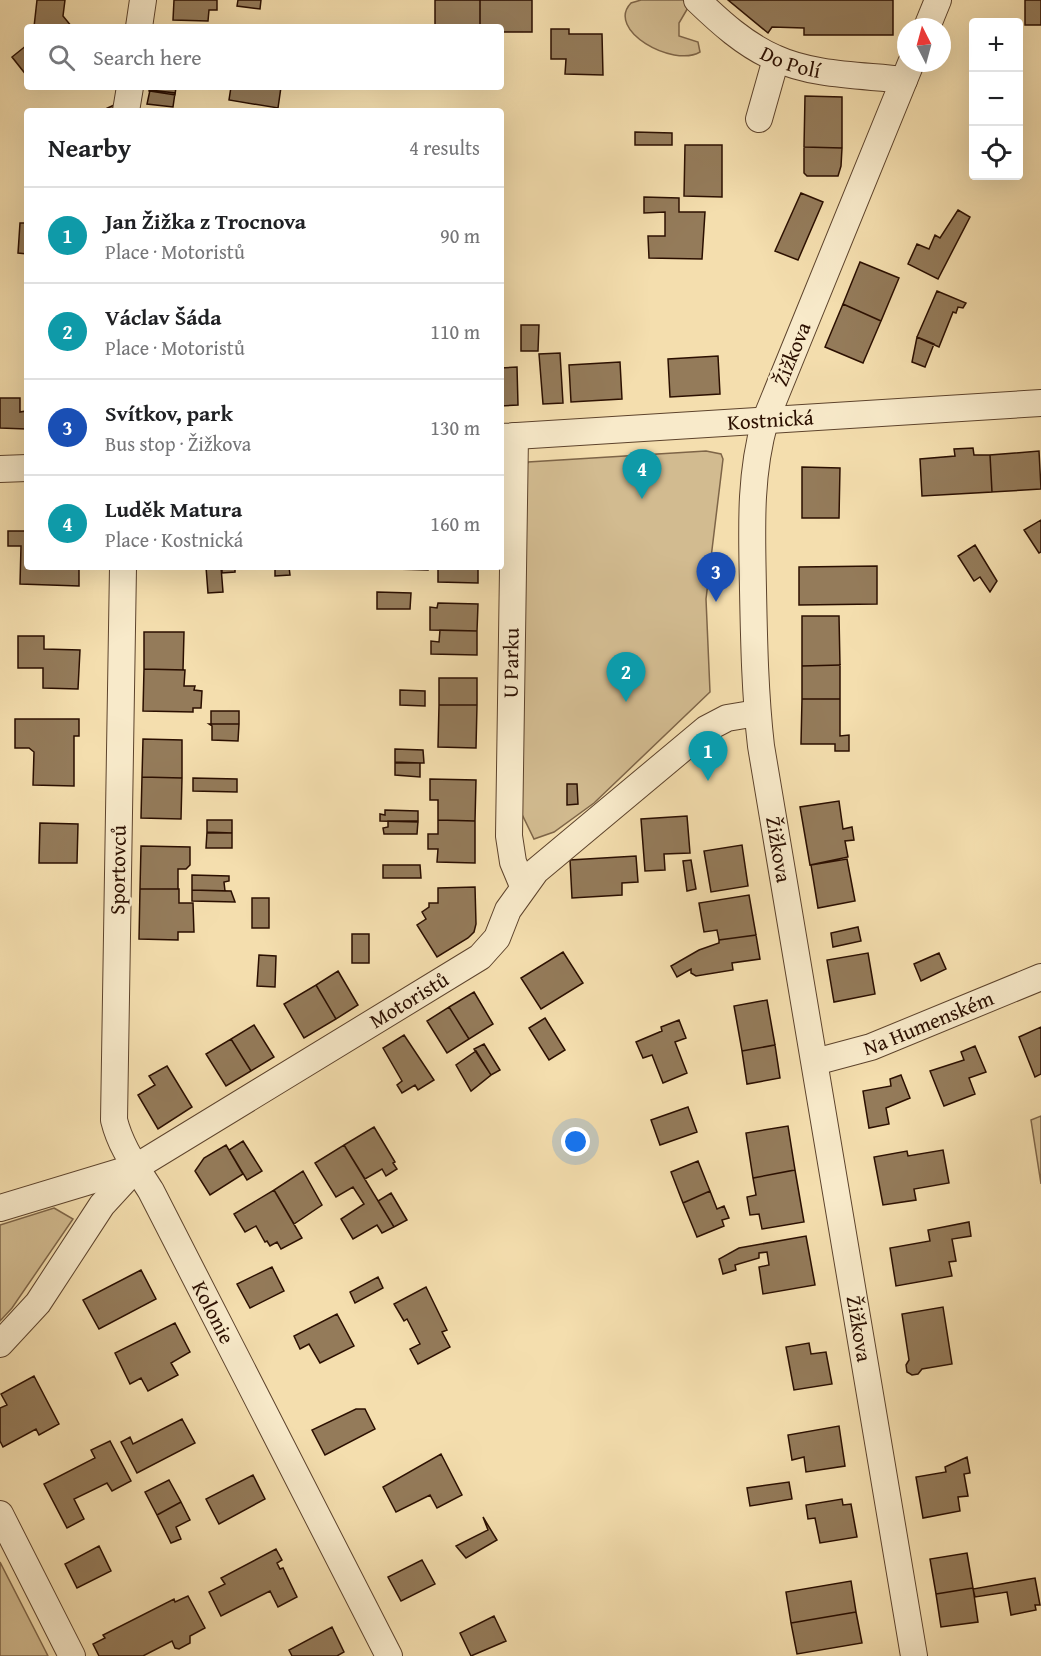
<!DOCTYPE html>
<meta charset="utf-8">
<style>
body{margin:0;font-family:"Gentium Book Plus",serif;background:#f6f6f6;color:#202124}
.controls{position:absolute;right:18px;top:18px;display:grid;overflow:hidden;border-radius:6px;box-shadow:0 6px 24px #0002}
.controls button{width:54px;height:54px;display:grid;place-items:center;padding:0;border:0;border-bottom:2px solid #e0e0e0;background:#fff;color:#202124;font:30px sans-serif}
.compass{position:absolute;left:897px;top:18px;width:54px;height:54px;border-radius:50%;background:#fff;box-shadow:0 6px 24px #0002;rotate:354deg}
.you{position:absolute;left:576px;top:1142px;width:21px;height:21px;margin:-15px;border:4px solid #fff;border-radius:50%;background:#1a73e8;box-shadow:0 0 0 9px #1a73e833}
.badge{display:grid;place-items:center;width:39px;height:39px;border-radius:50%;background:#b45309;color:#fff;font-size:20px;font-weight:700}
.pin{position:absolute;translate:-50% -50px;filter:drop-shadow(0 2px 3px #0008)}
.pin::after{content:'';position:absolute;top:32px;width:21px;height:18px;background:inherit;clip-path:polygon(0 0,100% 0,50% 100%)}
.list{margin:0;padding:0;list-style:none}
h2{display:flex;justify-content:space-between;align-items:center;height:78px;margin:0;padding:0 24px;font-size:26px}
h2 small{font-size:20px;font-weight:400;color:#757577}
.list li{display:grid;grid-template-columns:39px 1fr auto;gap:18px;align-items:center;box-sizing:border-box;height:96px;padding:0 24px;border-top:2px solid #e0e0e0}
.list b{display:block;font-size:22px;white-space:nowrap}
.list p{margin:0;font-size:20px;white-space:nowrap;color:#757577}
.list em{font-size:20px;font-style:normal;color:#757577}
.icon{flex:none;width:33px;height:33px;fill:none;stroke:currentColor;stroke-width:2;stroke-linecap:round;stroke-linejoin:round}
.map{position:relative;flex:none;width:1041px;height:1656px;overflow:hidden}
.search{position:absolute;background:#fff;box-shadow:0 6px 24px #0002;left:24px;top:24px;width:480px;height:66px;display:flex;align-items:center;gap:15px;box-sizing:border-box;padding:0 21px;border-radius:6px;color:#757577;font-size:22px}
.panel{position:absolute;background:#fff;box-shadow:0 6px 24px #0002;left:24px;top:108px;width:480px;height:462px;border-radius:6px}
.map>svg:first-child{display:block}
</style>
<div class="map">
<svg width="1041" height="1656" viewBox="0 0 1041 1656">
<rect width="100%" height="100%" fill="#f4deae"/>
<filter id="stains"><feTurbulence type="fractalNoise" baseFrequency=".00333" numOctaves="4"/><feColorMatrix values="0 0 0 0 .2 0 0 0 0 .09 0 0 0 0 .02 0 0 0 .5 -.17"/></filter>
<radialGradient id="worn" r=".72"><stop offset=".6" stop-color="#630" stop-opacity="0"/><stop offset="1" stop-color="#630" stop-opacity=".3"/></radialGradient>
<!-- green -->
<path fill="#d2bb90" stroke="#7e6548" stroke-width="1.5" d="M641,0H683L689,6L679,23V36L698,42L700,52C673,68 605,30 631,3Z
M706,451L721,454L723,459L706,599L710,692L594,803L554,832L534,839L517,804L521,481L528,462Z
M1041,1116V1184L1031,1120Z
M54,1208L73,1219L12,1308L0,1321V1225Z
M0,1562L45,1650L48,1656H0Z"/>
<!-- building -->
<path fill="#947b5a" stroke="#2b0f00" stroke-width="1.5" d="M37,0H65L63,16L72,27H34Z
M174,0H217V10H209L208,21L173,20Z
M238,0H261L260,9L237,6Z
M435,0H480V27H435Z
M480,0H532V32H501V27H480Z
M728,0H893V35H804V28L772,27L768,33Z
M1025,0H1041V25H1025Z
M551,29H569V34H602L603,75L565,74L566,59H551Z
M27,45V76L12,57Z
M150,87H176L175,95L149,91Z
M231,87H281L278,108L229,100Z
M150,90L175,93L173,107L147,104Z
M805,96L842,97V148L804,147Z
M114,105L113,111H101Z
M1018,127H1021V155H1018Z
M635,132L672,133V145H635Z
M685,145H722V197L684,196Z
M804,147L842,148L841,166L838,176H807L804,173Z
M801,193L823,202L798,260L775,251Z
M644,197L679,198V212H705L702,259L649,258L648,236H665V212L644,213Z
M958,210L970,217L938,279L908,264L917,244L929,249L935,235L940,238Z
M20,223H27V254L18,253Z
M860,262L899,278L881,321L843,304Z
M937,291L966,303L963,308L958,307L956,313L953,312L939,347L917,337Z
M843,304L881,321L863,363L825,347Z
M521,325H539L538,351H521Z
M917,337L934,344L925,367L912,362Z
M560,353L563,403L543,404L539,354Z
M718,356L720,394L670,397L668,359Z
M620,362L622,399L571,402L569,365Z
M517,367L518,405L501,406V368Z
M0,398H20V412L26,411V429L0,428Z
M973,448L974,455H990L992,492L922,496L920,459L955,456L954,449Z
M1039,451L1041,489L992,492L990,455Z
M802,467L840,468L839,518H802Z
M1041,520V552L1039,553L1024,530Z
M8,531H27V567H79V586L20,584L21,546H8Z
M975,545L997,581L990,592L980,577L974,581L958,556Z
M877,566V604L799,605V567Z
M206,567H221L223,592L208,593Z
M222,567H235V572L222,573Z
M275,567H289L290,575L275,576Z
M394,567H428V570L394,569Z
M438,567H478V583L438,582Z
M377,592L411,593L410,609H377Z
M438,603L478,604L477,631L430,630V607L437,608Z
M802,616H839L840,665L802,666Z
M440,630L477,631V655L431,654V641L439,642Z
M144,632H184L183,670L144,669Z
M18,636H44V649L80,650L78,689L43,688V668H18Z
M840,665V699H802V666Z
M144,669L185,670L184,686H195L194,690L202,691L201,708H193V712L143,711Z
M439,678H477V705H439Z
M400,690L425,691V706L400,705Z
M802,699H840V736L849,735V751H835V744H801Z
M439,705H477L476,748L438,747Z
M211,711H239V724H211Z
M15,719H79V736H74V786L33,785L34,752L29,748H15Z
M209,724H239L238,741L212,740V726Z
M143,739L182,740V778L142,777Z
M395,749L423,750L424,763H395Z
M395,762L420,763V777L395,775Z
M142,777L182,778L181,819L141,818Z
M193,778L237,779V792L193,791Z
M430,779L476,780L475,821L438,820V800H430Z
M567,784H577L578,804L567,805Z
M839,801L843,829L852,827L854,840L845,841L848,857L810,865L800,807Z
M385,810L418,811V822L380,821V814L385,815Z
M687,816L690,853L664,854L665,870L645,871L641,819Z
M207,820H232V833H207Z
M438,820L475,821V863L437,862L438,849H428V834H438Z
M388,821H418L417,834H384L383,828L388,827Z
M40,823L78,824L77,863H39Z
M207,832L232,833V848H206Z
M742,845L748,886L711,892L704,851Z
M141,846L190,847V865L186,869H178V889H140Z
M636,856L638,882L622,883V895L572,898L570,860Z
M847,859L855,901L818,908L811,865Z
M691,860L696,889L687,891L683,861Z
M383,865H420L421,878H383Z
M192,875L229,876V881L224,882L225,891L192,890Z
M475,887L476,924L474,932L468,938L437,957L417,925L426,919L422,912L429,907V903H438V888Z
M140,889H179V903H193L194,932H178V940L139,939Z
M192,890L231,891L235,902L192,901Z
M749,895L756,935L719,940L717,930L704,932L699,903Z
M252,898H269V928H252Z
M858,927L861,941L833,947L831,933Z
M352,934H369V963H352Z
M756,935L760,959L732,963L733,970L696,976L691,973V969L677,977L671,966L699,950L719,943V940Z
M563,952L583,983L541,1009L521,978Z
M868,953L875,994L834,1002L827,960Z
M939,953L946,969L921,981L914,964Z
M259,955L276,956L275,987L257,986Z
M338,971L358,1005L336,1019L316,985Z
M316,985L336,1019L304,1038L284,1004Z
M474,992L493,1024L469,1039L449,1007Z
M767,1000L775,1045L742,1051L734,1006Z
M449,1007L469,1039L447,1053L427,1021Z
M545,1018L565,1050L549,1060L529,1028Z
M679,1020L686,1038L675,1042L687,1073L663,1083L652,1055L643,1058L636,1042L662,1031L661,1027Z
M254,1025L274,1057L251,1071L231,1039Z
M1041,1027V1074L1035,1077L1019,1037Z
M404,1035L434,1080L418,1090L415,1085L402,1093L397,1085L402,1081L383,1048Z
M231,1039L251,1071L226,1086L206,1054Z
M484,1044L500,1070L491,1075L474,1049Z
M775,1045L780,1078L747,1084L742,1051Z
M975,1046L986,1072L969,1078L975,1094L944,1106L930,1071L964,1060L961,1052Z
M476,1051L491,1075L471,1091L456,1065Z
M167,1066L192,1107L158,1129L138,1095L155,1085L149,1076Z
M901,1075L910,1098L886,1108L889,1124L869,1128L863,1091L891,1086L890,1079Z
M688,1107L697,1132L660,1145L651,1120Z
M788,1126L795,1170L753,1178L746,1133Z
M374,1127L395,1162L393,1163L397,1169L386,1176L382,1169L365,1179L344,1145Z
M243,1141L262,1171L247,1180L229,1150Z
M226,1145L243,1174L210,1195L195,1171L204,1158Z
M344,1145L394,1227L382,1233L377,1225L353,1239L341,1219L364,1204L353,1187L336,1197L315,1163Z
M943,1150L949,1183L914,1189L916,1200L883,1205L874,1157L907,1151L908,1156Z
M698,1161L710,1191L683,1203L671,1172Z
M795,1170L804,1222L762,1229L759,1214L750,1215L747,1197L756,1195L753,1178Z
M303,1171L322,1205L294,1224L274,1190Z
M274,1190L302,1238L281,1249L277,1242L270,1246L267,1241L265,1242L256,1226L245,1232L234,1214Z
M710,1191L717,1209L724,1206L729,1218L722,1220L724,1226L697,1237L683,1203Z
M391,1193L407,1220L394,1227L378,1201Z
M969,1222L971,1236L952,1239L956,1261L949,1262L952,1276L896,1286L890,1248L930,1241L928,1230Z
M806,1236L815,1285L763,1294L759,1267L769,1265L767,1252L759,1253V1258L735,1265L736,1270L723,1274L719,1259L739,1248Z
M272,1267L284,1291L250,1308L237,1284Z
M141,1270L156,1299L99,1329L83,1300Z
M378,1277L383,1288L355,1303L350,1292Z
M426,1287L447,1330L442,1332L450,1347L418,1364L410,1349L420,1344L407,1319L404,1321L394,1304Z
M943,1307L952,1364L922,1369L918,1374L912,1375L907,1372L906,1365L909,1360L902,1314Z
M337,1314L354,1346L320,1363L309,1344L300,1349L294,1336Z
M175,1323L190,1352L171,1363L178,1375L148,1391L141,1378L130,1384L115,1353Z
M809,1343L811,1354L826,1352L832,1384L794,1390L786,1347Z
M34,1376L59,1424L39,1435L36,1429L3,1447L0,1441V1408L7,1405L1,1394Z
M356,1409H365L375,1429L325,1455L312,1430Z
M182,1419L195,1443L137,1473L121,1442L130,1437L133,1444Z
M839,1426L845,1466L806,1472L804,1457L792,1460L788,1435Z
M110,1441L131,1481L112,1491L107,1483L74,1499L84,1519L67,1528L44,1484L95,1458L91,1450Z
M441,1454L462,1495L437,1508L430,1495L396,1512L383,1487Z
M967,1457L970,1473L964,1474L968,1496L958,1497L960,1511L923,1518L916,1477L946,1472L945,1467Z
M253,1475L265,1499L219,1524L206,1499Z
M169,1480L181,1502L157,1515L145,1492Z
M789,1482L792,1499L750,1506L747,1488Z
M842,1499L843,1505L851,1504L857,1537L820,1543L815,1518L808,1519L806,1505Z
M181,1502L190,1520L176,1527L181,1539L171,1543L157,1515Z
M483,1517L497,1540L466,1558L456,1546L488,1530Z
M99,1546L111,1571L77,1588L65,1564Z
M276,1549L282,1560L277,1563L280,1569L283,1568L297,1597L278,1607L270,1591L221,1616L209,1592L225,1584L221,1578Z
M967,1553L973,1588L936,1594L930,1559Z
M422,1560L435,1584L401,1601L388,1577Z
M1035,1578L1040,1605H1035L1036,1610L1011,1615L1007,1592L975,1597L973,1589Z
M851,1581L856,1612L791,1623L786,1592Z
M973,1588L978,1622L941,1627L936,1594Z
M188,1596L205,1628L190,1636V1643L179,1649L175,1648L172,1641L143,1656H99L93,1644L105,1638L103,1635L174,1599L175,1602Z
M856,1612L862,1643L797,1654L791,1623Z
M494,1616L506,1641L471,1656L460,1633Z
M332,1627L344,1652L337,1656H292L289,1650Z"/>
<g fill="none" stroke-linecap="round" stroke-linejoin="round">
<!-- street casing -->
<g stroke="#5d432c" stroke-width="28">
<g id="street">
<path id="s1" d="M697,0C720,22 745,45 775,58C814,76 863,75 904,80"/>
<path d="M139,27L143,0"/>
<path d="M927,27L938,0"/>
<path id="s2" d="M911,63L765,421C749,477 752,532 753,590C754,642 755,694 761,746L914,1656"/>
<path d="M126,111L130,87"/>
<path d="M759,119L776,59"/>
<path d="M515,436L509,836L513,862L523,886"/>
<path id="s3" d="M501,437L1041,403"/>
<path d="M0,469L27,468"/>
<path id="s4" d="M123,567L114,1120C121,1148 136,1167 151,1191L389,1656"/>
<path id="s5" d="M815,1062L871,1047L1041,977"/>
<path id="s6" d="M0,1208L136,1167L480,957L497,938L508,910L536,871L706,729L727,718L757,713"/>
<path d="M0,1344L38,1303L102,1205L136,1168"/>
<path d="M0,1514L72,1656"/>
</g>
</g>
<!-- street -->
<use href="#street" stroke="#f8eaca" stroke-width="26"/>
</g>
<g text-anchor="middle" stroke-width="5" stroke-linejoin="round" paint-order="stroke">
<!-- street labels -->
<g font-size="21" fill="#2b0f00" stroke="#f8eaca">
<text dy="7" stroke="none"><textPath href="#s1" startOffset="114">Do Polí</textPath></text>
<text transform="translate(792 354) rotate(-68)" y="7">Žižkova</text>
<text dy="7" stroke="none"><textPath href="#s3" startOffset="270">Kostnická</textPath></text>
<text transform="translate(511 663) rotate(-89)" y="7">U Parku</text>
<text dy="7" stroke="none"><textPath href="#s2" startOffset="818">Žižkova</textPath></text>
<text transform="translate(118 870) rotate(-89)" y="7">Sportovců</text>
<text dy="7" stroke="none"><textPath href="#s6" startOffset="462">Motoristů</textPath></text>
<text dy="7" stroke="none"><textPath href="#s5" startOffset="120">Na Humenském</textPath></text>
<text dy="7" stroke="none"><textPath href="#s4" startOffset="770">Kolonie</textPath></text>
<text dy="7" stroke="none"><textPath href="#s2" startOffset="1304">Žižkova</textPath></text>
</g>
</g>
<rect width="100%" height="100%" filter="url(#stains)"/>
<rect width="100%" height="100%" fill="url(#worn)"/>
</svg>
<div class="controls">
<button>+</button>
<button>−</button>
<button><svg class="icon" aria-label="locate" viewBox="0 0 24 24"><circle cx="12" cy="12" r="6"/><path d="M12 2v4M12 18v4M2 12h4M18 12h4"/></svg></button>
</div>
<svg class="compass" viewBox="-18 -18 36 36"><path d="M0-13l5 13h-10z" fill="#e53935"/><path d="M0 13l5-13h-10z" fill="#757577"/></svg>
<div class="you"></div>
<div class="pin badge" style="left:708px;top:781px;background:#0f9aa8">1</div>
<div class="pin badge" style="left:626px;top:702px;background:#0f9aa8">2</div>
<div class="pin badge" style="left:716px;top:602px;background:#1a4fb4">3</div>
<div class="pin badge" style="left:642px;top:499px;background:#0f9aa8">4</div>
<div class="search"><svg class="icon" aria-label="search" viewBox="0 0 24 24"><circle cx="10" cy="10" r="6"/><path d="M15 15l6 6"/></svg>Search here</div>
<section class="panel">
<h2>Nearby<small>4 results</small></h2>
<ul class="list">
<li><span class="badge" style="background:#0f9aa8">1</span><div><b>Jan Žižka z Trocnova</b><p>Place · Motoristů</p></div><em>90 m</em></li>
<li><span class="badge" style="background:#0f9aa8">2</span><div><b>Václav Šáda</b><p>Place · Motoristů</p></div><em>110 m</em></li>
<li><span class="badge" style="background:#1a4fb4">3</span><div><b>Svítkov, park</b><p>Bus stop · Žižkova</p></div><em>130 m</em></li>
<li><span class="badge" style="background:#0f9aa8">4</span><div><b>Luděk Matura</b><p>Place · Kostnická</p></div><em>160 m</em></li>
</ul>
</section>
</div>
